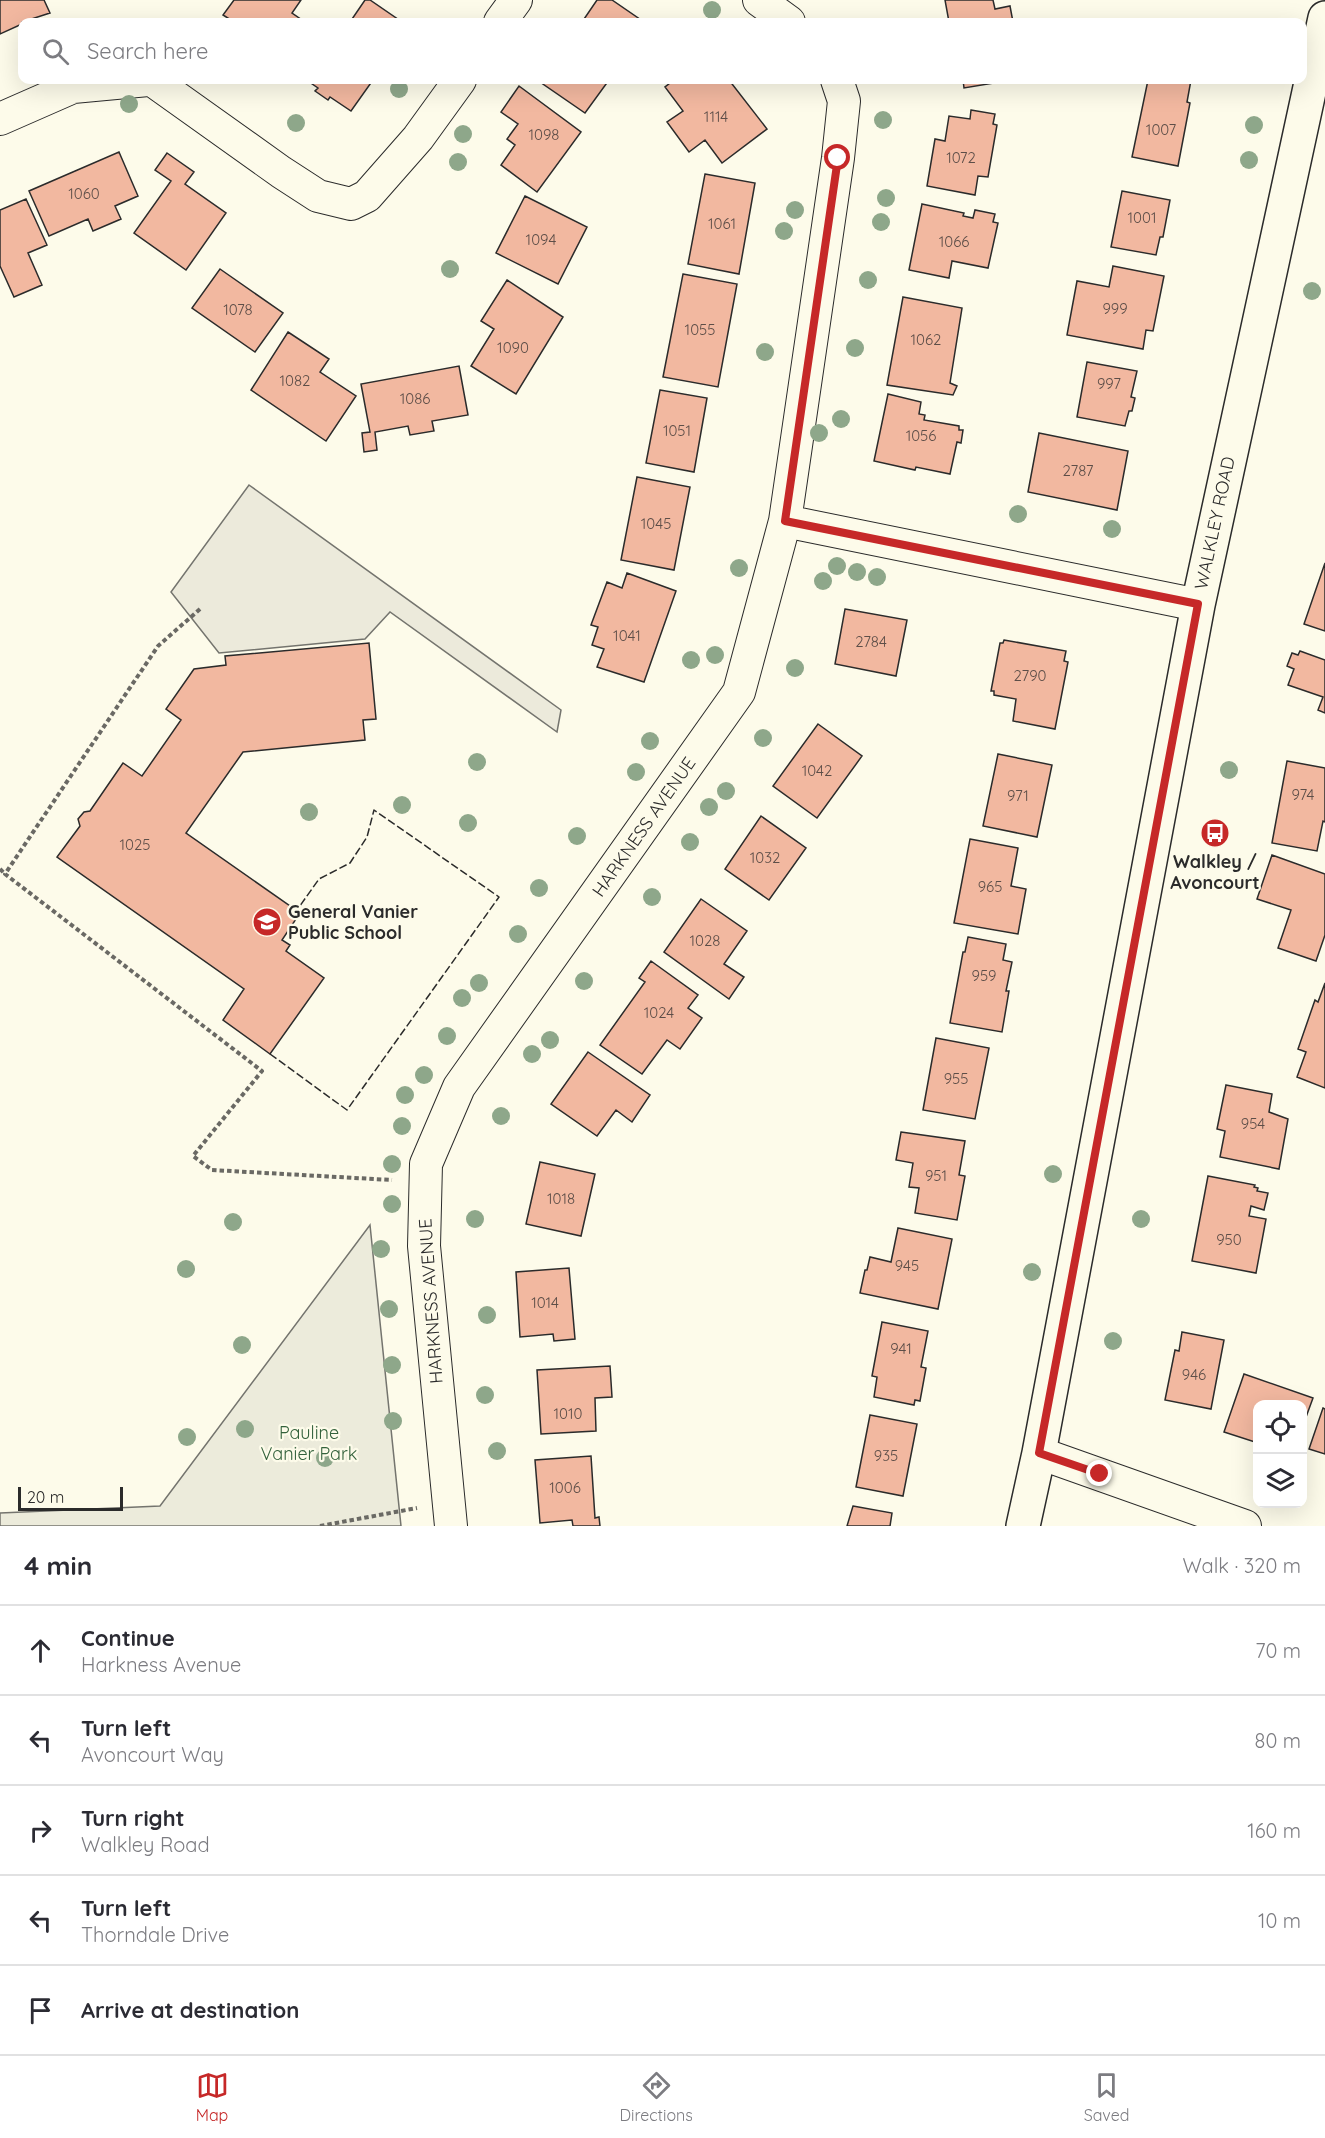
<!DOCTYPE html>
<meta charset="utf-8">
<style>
body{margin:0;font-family:Quicksand,sans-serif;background:#f2f2f3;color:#2b2b33}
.controls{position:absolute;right:18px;bottom:18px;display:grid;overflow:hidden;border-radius:12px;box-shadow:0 6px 24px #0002}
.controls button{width:54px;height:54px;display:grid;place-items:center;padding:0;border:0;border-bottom:2px solid #e1e1e2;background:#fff;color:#2b2b33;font:30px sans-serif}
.scale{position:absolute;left:18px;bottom:15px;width:105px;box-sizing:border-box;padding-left:6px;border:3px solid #2b2b2b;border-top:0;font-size:16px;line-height:21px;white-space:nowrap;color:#2b2b2b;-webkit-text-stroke:4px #fdfbea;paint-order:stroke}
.stop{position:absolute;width:18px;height:18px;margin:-14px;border:4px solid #c62828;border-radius:50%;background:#fff}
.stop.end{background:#c62828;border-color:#fff;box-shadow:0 2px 6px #0008}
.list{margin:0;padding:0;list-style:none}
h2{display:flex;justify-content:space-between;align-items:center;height:78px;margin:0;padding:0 24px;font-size:26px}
h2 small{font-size:20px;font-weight:400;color:#7c7c81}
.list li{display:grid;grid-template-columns:39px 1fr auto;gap:18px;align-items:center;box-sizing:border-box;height:90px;padding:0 24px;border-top:2px solid #e1e1e2}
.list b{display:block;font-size:22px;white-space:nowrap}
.list p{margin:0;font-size:20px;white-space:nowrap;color:#7c7c81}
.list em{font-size:20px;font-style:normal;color:#7c7c81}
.icon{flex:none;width:33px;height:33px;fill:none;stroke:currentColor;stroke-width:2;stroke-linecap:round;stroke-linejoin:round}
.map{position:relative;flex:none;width:1325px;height:1526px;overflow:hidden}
.search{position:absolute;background:#fff;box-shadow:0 6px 24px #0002;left:18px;right:18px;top:18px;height:66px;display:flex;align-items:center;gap:15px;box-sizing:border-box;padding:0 21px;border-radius:12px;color:#7c7c81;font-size:22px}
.sheet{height:528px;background:#fff}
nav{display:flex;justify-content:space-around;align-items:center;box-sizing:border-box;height:84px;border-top:2px solid #e1e1e2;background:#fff;font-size:16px;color:#7c7c81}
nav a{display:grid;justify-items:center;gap:3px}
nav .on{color:#c62828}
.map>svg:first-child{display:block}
</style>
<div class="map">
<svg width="1325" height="1526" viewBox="0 0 1325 1526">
<rect width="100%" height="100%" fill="#fdfbea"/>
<!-- green -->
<path fill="#ecebdb" stroke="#74746e" stroke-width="1.5" d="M370,1225L401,1526H0V1513L160,1506Z"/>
<!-- parking -->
<path fill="#eceadb" stroke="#74746e" stroke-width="1.5" d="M249,485L561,710L557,732L390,612L365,639L219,653L171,592Z"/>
<!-- building -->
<path fill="#f2b8a0" stroke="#2b2b2b" stroke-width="1.5" d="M0,0H44L50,13L22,22V24L0,34Z
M234,0H301L292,13L305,22H234L223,15Z
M365,0H370L402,22H350Z
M597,0H612L644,22H582Z
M945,0H993L995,9L1010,6L1013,22H949Z
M310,80H373L351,111L330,97L328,100L315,91L318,88L308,81Z
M541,80H609L585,113L540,82Z
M674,80H729L767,129L722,163L705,140L689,152L667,122L683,111L665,87Z
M963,80H1005L1006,81L964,88Z
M1148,80H1191L1187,102L1190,103L1178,166L1132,157Z
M519,86L581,132L537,192L501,165L515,145L507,139L518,124L501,112Z
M971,110L995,114L993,124L997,125L988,177L978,176L975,195L927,186L935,139L945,141L949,116L970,119Z
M119,152L138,196L115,206L121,219L93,231L88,219L49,236L29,191Z
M167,153L194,172L185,184L226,213L186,270L134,233L171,181L155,170Z
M705,174L755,183L739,274L688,264Z
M1122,191L1170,200L1163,237H1160L1156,255L1111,247Z
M525,196L587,227L558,284L496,253Z
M26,199L47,245L28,253L42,285L14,297L0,266V210Z
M922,204L964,213L963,216L973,218L975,210L995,214L993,222L998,223L988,268L952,261L949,278L909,270Z
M1113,266L1164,276L1153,331L1146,330L1143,349L1067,335L1077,281L1109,287Z
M220,269L283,313L255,352L192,308Z
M683,274L737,284L718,387L663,377Z
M507,280L563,317L516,394L471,366L494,329L481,321Z
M903,297L962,308L950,383L957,386L953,395L887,385Z
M288,332L329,359L320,372L356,396L326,441L251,390Z
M1087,362L1137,371L1131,397L1135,398L1132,411H1129L1125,426L1077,417Z
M459,366L468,415L432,421L434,431L410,435L408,426L375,432L377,450L364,452L362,433L370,432L361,384Z
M660,390L707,398L694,472L646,463Z
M888,394L921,402L919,414L925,415L924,420L959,426V430H963L961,443L957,442L950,474L916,467L915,470L874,461Z
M1039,433L1128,451L1117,510L1028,492Z
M637,477L690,487L674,570L621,560Z
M1325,563V631L1304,624Z
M627,573L676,591L644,682L597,667L604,649L592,645L598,627L591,625L607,582L622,588Z
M845,609L907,620L896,676L835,664Z
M1004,640L1066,651L1064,661L1068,662L1055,729L1013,721L1016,699L994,695V691H991L1000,643H1003Z
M369,643L376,719L363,720L365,740L243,752L186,833L300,913L282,940L290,945L286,951L324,978L270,1054L223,1020L244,989L57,857L80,826L78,819L84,812L90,811L123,763L142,776L181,720L166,709L194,669L226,665L225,656Z
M1300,651L1325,660V713L1318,710L1323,697L1288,685L1294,669L1287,666L1292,653L1298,655Z
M818,724L862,756L817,818L773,786Z
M998,754L1052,765L1037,837L983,826Z
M1287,761L1325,768V822L1323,821L1317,851L1272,843Z
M761,816L806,848L769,900L725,869Z
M970,839L1018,848L1011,886L1026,889L1018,934L954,923Z
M1272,855L1325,874V935L1316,961L1278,948L1291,910L1257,899Z
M701,899L747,931L724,964L744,977L729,999L664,952Z
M968,937L1006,944L1003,960L1012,962L1006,991H1009L1002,1032L950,1023L963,952H965Z
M651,961L698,995L688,1008L702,1018L680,1049L667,1040L642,1074L600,1045L645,982L639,978Z
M1325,983V1088L1297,1077L1306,1052L1298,1049L1315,1000L1318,1002Z
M936,1038L989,1048L975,1119L923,1110Z
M588,1052L650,1095L632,1122L616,1110L597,1136L551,1104Z
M1226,1085L1272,1094L1269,1112L1288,1119L1279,1169L1220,1157L1225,1131L1217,1129Z
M901,1132L965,1141L959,1175L965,1176L957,1220L915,1213L919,1188L909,1187L913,1163L896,1160Z
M540,1162L595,1174L581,1236L526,1224Z
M1208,1176L1255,1185L1254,1187L1258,1188L1257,1191L1268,1193L1264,1210L1251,1206L1249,1216L1266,1219L1256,1273L1192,1261Z
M898,1228L952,1239L938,1309L860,1293L865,1270H867L870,1257L891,1262Z
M569,1268L575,1339L554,1341L553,1334L520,1337L516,1272Z
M882,1322L928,1331L921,1367L926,1368L920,1401L915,1400L914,1405L874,1397L877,1377L872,1376Z
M1182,1332L1224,1340L1211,1409L1165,1400L1175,1350L1179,1351Z
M610,1366L612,1397L595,1398L596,1431L541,1434L537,1370Z
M1244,1374L1313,1398L1302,1428V1404H1258V1443L1224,1432Z
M1323,1408L1325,1409V1454L1309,1449Z
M870,1415L917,1424L903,1496L856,1487Z
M591,1456L595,1518L599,1517L600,1526H573L572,1520L540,1523L535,1460Z
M853,1506L892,1513L890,1526H847Z"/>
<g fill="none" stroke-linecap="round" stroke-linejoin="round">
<!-- street casing -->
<g stroke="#2b2b2b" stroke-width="34">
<path id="street" d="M759,0L789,22
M500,22L516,0
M152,80L281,172L318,196L351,204L367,196L418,138L460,80
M0,119L73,87L148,80
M785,521L1198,605
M1039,1453L1245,1526
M451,1526L424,1246L426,1164L459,1087L739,692L785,521L838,158L844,101L837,80"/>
</g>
<!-- secondary casing -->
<g stroke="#2b2b2b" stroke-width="36">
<path id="secondary" d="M1023,1526L1039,1453L1198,605L1325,18"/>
</g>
<!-- path -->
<path stroke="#6a6964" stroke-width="4" stroke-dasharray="4.5 3" stroke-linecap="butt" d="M200,609L158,646L5,874L262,1071L193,1156L212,1170L392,1180
M0,869L5,874
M320,1526L417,1508"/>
<!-- street -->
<use href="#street" stroke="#fdfbea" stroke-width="32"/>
<!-- secondary -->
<use href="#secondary" stroke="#fdfbea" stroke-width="33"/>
<!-- fence -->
<path stroke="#2b2b2b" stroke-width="1.5" stroke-dasharray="8 3" stroke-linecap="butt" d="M270,1054L347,1110L499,897L374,810L367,837L350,863L319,879L297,910"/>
</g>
<!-- trees -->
<g fill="#8ea78a">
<circle cx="712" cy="10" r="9"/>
<circle cx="399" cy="89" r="9"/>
<circle cx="129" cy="104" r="9"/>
<circle cx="883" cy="120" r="9"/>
<circle cx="296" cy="123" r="9"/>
<circle cx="1254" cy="125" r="9"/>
<circle cx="463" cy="134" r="9"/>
<circle cx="1249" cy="160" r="9"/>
<circle cx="458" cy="162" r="9"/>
<circle cx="886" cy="198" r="9"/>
<circle cx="795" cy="210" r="9"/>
<circle cx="881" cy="222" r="9"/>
<circle cx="784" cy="231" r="9"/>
<circle cx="450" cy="269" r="9"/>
<circle cx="868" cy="280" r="9"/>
<circle cx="1312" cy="291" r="9"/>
<circle cx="855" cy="348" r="9"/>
<circle cx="765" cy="352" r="9"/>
<circle cx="841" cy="419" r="9"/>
<circle cx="819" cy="433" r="9"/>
<circle cx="1018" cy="514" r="9"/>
<circle cx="1112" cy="529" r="9"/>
<circle cx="837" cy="566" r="9"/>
<circle cx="739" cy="568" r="9"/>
<circle cx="857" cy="572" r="9"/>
<circle cx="877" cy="577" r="9"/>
<circle cx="823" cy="581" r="9"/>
<circle cx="715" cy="655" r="9"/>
<circle cx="691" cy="660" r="9"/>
<circle cx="795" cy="668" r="9"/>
<circle cx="763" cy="738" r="9"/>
<circle cx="650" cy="741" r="9"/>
<circle cx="477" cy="762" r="9"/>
<circle cx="1229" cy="770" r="9"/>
<circle cx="636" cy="772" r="9"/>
<circle cx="726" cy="791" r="9"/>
<circle cx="402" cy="805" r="9"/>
<circle cx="709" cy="807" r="9"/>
<circle cx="309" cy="812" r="9"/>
<circle cx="468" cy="823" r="9"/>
<circle cx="577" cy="836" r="9"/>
<circle cx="690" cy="842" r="9"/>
<circle cx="539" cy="888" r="9"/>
<circle cx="652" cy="897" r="9"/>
<circle cx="518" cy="934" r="9"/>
<circle cx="584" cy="981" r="9"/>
<circle cx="479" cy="983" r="9"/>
<circle cx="462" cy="998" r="9"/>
<circle cx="447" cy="1036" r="9"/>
<circle cx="550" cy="1040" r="9"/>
<circle cx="532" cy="1054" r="9"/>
<circle cx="424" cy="1075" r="9"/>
<circle cx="405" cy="1095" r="9"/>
<circle cx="501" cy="1116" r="9"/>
<circle cx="402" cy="1126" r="9"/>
<circle cx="392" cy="1164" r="9"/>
<circle cx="1053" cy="1174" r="9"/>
<circle cx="392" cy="1204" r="9"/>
<circle cx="475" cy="1219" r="9"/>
<circle cx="1141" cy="1219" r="9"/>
<circle cx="233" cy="1222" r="9"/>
<circle cx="381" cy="1249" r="9"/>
<circle cx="186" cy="1269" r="9"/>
<circle cx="1032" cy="1272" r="9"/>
<circle cx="389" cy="1309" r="9"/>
<circle cx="487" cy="1315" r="9"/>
<circle cx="1113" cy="1341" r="9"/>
<circle cx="242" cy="1345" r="9"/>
<circle cx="392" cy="1365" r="9"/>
<circle cx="485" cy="1395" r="9"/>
<circle cx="393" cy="1421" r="9"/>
<circle cx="245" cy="1429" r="9"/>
<circle cx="187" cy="1437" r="9"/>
<circle cx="497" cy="1451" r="9"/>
<circle cx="325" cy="1458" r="9"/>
</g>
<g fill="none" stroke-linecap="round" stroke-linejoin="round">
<!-- route -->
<path stroke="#c62828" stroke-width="8" d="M838,158L785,521L1198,604L1039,1453L1100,1474"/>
</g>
<!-- icons -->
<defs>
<g id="bus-disc" transform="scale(1.5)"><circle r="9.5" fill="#c62828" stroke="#fdfbea"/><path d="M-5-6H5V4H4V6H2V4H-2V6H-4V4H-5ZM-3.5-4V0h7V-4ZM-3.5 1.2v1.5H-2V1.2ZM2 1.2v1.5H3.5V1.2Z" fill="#fff"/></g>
<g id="school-disc" transform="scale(1.5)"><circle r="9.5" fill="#c62828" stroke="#fdfbea"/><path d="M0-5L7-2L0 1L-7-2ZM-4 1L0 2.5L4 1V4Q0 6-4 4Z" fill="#fff"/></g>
</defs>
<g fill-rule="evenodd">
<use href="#bus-disc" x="1215" y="833"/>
<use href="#school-disc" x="267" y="922"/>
</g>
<g text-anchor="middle" stroke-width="4.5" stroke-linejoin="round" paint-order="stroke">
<!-- number labels -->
<g font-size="15" fill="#5d4e48">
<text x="716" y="122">1114</text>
<text x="1161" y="135">1007</text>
<text x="544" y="140">1098</text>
<text x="961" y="163">1072</text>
<text x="84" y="199">1060</text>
<text x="1142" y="223">1001</text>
<text x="722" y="229">1061</text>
<text x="541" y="245">1094</text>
<text x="954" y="247">1066</text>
<text x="1115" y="314">999</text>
<text x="238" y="315">1078</text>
<text x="700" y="335">1055</text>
<text x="926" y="345">1062</text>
<text x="513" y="353">1090</text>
<text x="295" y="386">1082</text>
<text x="1109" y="389">997</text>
<text x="415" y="404">1086</text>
<text x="677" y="436">1051</text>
<text x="921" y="441">1056</text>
<text x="1078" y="476">2787</text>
<text x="656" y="529">1045</text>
<text x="627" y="641">1041</text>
<text x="871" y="647">2784</text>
<text x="1030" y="681">2790</text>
<text x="817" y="776">1042</text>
<text x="1303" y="800">974</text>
<text x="1018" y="801">971</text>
<text x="135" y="850">1025</text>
<text x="765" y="863">1032</text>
<text x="990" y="892">965</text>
<text x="705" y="946">1028</text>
<text x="984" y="981">959</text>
<text x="659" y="1018">1024</text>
<text x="956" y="1084">955</text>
<text x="1253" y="1129">954</text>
<text x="936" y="1181">951</text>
<text x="561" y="1204">1018</text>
<text x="1229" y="1245">950</text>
<text x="907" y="1271">945</text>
<text x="545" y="1308">1014</text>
<text x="901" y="1354">941</text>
<text x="1194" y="1380">946</text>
<text x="568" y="1419">1010</text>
<text x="886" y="1461">935</text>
<text x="565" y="1493">1006</text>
</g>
<!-- street labels -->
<g font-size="18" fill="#2b2b2b" stroke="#fdfbea">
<text transform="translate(1215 523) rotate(-78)" y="6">WALKLEY ROAD</text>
<text transform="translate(644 827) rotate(-55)" y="6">HARKNESS AVENUE</text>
<text transform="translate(431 1301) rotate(-94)" y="6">HARKNESS AVENUE</text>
</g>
<!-- poi labels -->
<g font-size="18" font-weight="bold" fill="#2b2b2b" stroke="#fdfbea">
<text x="1215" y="868">Walkley /<tspan x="1215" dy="21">Avoncourt</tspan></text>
<text x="288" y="918" text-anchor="start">General Vanier<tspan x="288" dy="21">Public School</tspan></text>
</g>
<!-- park labels -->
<g font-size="18" fill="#34623c" stroke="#fdfbea">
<text x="309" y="1439">Pauline<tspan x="309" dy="21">Vanier Park</tspan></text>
</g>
</g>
</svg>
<div class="controls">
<button><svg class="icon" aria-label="locate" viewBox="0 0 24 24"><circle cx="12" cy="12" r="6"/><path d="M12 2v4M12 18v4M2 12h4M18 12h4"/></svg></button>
<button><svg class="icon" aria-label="layers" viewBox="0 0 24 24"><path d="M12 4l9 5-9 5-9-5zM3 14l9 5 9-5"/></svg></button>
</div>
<div class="scale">20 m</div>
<div class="stop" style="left:838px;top:158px"></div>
<div class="stop end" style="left:1100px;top:1474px"></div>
<div class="search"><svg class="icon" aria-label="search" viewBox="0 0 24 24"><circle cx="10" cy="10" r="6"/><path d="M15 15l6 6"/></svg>Search here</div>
</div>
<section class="sheet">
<h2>4 min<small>Walk · 320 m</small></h2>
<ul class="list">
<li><svg class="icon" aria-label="ahead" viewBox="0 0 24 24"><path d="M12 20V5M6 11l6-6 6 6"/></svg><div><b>Continue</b><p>Harkness Avenue</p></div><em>70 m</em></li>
<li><svg class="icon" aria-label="left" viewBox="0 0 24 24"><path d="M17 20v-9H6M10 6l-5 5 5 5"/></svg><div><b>Turn left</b><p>Avoncourt Way</p></div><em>80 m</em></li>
<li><svg class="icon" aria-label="right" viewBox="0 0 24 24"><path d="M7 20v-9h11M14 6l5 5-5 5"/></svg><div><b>Turn right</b><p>Walkley Road</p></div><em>160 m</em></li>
<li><svg class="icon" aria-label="left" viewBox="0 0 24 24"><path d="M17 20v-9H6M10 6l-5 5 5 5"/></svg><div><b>Turn left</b><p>Thorndale Drive</p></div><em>10 m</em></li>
<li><svg class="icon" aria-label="arrive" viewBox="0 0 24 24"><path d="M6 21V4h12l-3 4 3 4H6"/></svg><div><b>Arrive at destination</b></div></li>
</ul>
</section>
<nav>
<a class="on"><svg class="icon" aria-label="map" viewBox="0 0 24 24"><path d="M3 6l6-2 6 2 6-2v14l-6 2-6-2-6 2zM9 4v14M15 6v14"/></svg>Map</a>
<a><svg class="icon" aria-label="directions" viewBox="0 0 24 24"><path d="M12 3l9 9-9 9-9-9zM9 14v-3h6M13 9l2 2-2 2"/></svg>Directions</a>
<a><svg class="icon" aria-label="saved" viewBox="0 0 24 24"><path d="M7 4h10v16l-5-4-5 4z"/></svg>Saved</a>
</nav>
